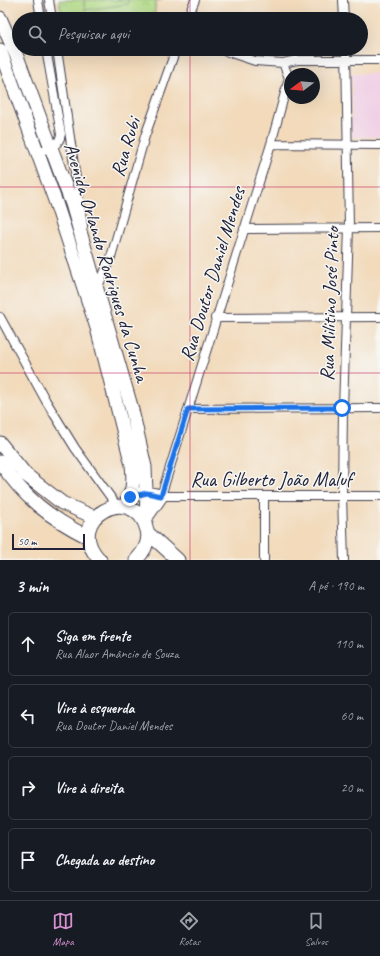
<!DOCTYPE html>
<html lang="pt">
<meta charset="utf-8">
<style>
body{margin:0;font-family:Caveat,sans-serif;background:#242831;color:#f1f3f6}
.compass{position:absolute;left:284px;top:68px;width:36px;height:36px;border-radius:50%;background:#171b24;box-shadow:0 4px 16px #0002;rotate:254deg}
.scale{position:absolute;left:12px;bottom:10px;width:73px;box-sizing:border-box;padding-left:4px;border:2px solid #22223b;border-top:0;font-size:11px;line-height:14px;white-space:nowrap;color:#22223b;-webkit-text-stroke:3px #f6f6f2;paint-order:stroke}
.stop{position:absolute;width:12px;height:12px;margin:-9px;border:3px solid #1a73e8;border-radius:50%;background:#fff}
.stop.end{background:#1a73e8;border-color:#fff;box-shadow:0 1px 4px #0008}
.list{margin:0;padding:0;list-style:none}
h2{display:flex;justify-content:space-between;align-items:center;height:52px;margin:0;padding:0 16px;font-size:17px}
h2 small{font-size:13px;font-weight:400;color:#9ea1a6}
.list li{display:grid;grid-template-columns:26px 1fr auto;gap:12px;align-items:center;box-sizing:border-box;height:64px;margin:0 8px 8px;padding:0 8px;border:1px solid #363941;border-radius:6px}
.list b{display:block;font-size:15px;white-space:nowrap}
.list p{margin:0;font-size:13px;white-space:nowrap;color:#9ea1a6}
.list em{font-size:13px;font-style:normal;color:#9ea1a6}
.icon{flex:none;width:22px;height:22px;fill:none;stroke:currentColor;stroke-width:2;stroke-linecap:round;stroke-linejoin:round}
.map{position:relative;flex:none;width:380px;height:560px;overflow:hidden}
.search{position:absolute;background:#171b24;box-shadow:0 4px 16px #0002;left:12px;right:12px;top:12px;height:44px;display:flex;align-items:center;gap:10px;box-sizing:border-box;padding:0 14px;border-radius:22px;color:#9ea1a6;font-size:15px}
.sheet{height:340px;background:#171b24}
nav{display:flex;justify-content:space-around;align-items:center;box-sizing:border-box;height:56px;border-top:1px solid #363941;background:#171b24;font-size:11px;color:#9ea1a6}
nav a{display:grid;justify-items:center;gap:2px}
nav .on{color:#d690ce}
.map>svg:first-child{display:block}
</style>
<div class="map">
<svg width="380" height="560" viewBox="0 0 380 560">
<defs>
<pattern id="park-crowns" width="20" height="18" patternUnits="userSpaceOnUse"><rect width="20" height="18" fill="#b1da84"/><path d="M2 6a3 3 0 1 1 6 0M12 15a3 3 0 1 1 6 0" fill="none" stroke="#98bb73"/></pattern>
</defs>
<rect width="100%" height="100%" fill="#f6f6f2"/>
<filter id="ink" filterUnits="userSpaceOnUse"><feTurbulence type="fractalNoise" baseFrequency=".025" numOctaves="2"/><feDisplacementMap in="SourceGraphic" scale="8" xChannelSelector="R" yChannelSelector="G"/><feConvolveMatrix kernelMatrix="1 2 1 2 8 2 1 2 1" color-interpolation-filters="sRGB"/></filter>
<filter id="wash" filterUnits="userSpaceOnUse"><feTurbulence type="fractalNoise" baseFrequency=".012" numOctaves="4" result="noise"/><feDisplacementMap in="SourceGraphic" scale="16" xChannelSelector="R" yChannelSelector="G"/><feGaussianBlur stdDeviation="0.9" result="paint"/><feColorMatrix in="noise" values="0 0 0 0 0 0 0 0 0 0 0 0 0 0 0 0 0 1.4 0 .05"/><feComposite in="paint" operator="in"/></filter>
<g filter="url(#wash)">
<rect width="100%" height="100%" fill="#f2dabb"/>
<!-- built -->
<path fill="#f0d0e5" d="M380,73V137H351L352,74Z"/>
<!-- park -->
<path fill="url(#park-crowns)" stroke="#6a7e60" d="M59,0H161L156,1L154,19H62Z"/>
<!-- pitch -->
<path fill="#b1da84" stroke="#6a7e60" d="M84,0H128V4L85,10Z"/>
</g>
<g filter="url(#ink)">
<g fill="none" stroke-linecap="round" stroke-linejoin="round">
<!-- street casing -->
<g stroke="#413e4e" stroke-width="10">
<path id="street" d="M38,0L41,19
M49,0L52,19
M343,0L344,19
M187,19L195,0
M57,49L83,226
M219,49L255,61L283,63L297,60H380
M283,63L289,78L271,144L161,496H380
M271,144L380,145
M38,152C49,148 59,147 61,134L46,49
M244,229L380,228
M97,289L111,257L145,136L176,49
M0,317L46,401L75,448L117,506
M215,318L380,317
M188,409L380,408
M264,497V560
M344,560L342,496L343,409L349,227L346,49"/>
</g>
<!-- primary casing -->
<g stroke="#413e4e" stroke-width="15">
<path id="primary" d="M0,18L18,59L72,204L131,406L145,467L147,516L145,524
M0,50L56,203L97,328L132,465C134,482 133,493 124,507
M0,443L26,475L62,503L94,517
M0,462C24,498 50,518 88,537
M139,494L147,493L161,496L147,516
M148,533L178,560
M100,560C60,519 134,480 147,530C150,542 144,552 136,560"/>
</g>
<!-- street -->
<use href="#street" stroke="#fff" stroke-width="8"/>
<!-- primary -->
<use href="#primary" stroke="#fff" stroke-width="13"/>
</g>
</g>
<g fill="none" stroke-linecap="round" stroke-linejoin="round" filter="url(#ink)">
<!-- route -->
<path stroke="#1a73e8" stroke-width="5" d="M130,497L147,493L161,496L188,409L342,408"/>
</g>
<!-- grid -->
<path fill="none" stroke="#c2185b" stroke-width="1" stroke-opacity="0.55" d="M190,0V19M190,49V560M0,187H380M0,373H380"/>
<g text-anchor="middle" stroke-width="3" stroke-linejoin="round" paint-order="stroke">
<!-- street labels -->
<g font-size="20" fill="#22223b" stroke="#f6f6f2">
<text transform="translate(125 147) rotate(-73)" y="7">Rua Rubi</text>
<text transform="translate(107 262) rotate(73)" y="7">Avenida Orlando Rodrigues da Cunha</text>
<text transform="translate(212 274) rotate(-73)" y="7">Rua Doutor Daniel Mendes</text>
<text transform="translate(329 304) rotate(-88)" y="7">Rua Militino José Pinto</text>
<text x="271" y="486">Rua Gilberto João Maluf</text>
</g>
</g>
</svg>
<svg class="compass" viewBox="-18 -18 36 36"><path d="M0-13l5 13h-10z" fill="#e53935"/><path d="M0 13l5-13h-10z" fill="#9ea1a6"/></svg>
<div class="scale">50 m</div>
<div class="stop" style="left:342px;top:408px"></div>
<div class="stop end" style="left:130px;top:497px"></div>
<div class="search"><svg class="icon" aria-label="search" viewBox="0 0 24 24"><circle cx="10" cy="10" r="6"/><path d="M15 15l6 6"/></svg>Pesquisar aqui</div>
</div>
<section class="sheet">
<h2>3 min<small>A pé · 190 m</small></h2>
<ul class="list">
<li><svg class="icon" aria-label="ahead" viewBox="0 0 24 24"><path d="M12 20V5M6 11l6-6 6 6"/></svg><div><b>Siga em frente</b><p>Rua Alaor Amâncio de Souza</p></div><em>110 m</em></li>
<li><svg class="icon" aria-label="left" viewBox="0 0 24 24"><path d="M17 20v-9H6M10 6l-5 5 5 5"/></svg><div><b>Vire à esquerda</b><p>Rua Doutor Daniel Mendes</p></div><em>60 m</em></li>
<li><svg class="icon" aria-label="right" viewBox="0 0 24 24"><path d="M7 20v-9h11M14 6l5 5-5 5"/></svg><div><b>Vire à direita</b></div><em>20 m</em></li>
<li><svg class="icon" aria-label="arrive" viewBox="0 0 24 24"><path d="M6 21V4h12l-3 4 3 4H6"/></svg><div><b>Chegada ao destino</b></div></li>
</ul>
</section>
<nav>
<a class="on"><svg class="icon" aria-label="map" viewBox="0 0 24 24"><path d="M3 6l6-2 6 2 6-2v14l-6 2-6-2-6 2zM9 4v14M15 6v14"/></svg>Mapa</a>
<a><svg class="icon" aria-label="directions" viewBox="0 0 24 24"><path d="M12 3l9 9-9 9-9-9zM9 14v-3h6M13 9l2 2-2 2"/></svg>Rotas</a>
<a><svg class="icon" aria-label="saved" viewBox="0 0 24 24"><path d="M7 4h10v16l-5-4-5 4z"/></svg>Salvos</a>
</nav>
